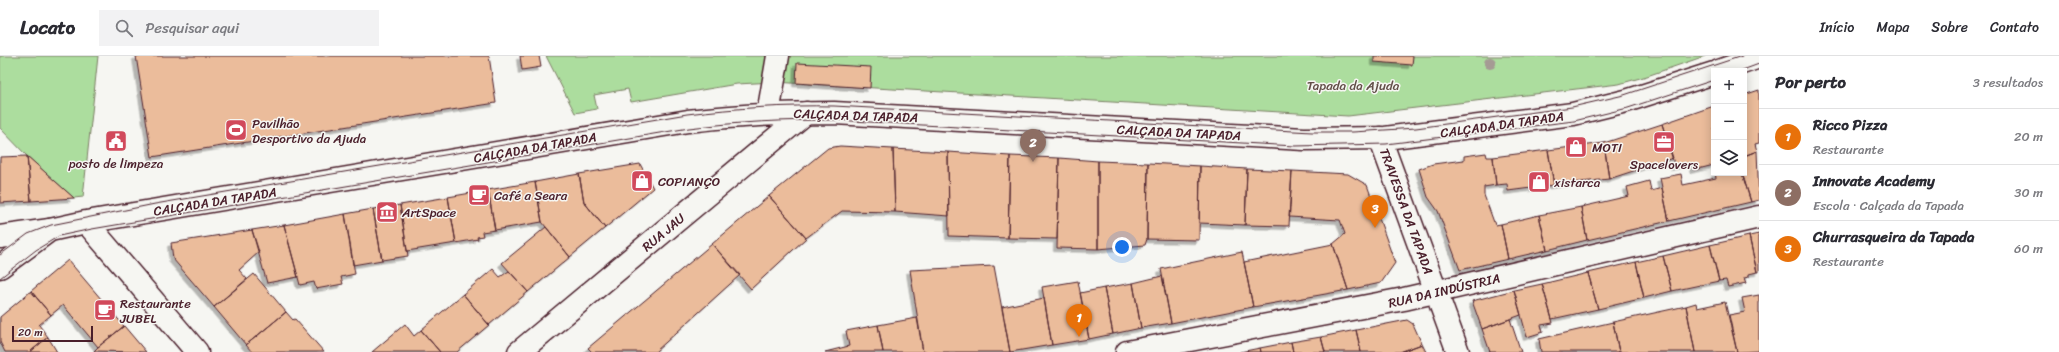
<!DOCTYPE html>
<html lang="pt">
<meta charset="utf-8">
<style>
body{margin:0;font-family:Sriracha,sans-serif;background:#f2f2f3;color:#2b2b33}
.controls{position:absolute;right:12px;top:12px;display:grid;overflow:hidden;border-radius:0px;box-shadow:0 2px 10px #0003}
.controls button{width:36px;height:36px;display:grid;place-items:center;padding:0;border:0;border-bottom:1px solid #e1e1e2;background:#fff;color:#2b2b33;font:20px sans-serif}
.scale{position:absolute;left:12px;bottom:10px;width:81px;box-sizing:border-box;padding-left:4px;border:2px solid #4a1f2b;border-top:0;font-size:11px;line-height:14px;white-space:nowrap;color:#4a1f2b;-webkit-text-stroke:3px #f6f6f2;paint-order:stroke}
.you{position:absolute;left:1122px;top:191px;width:14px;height:14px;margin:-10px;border:3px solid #fff;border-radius:50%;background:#1a73e8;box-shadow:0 0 0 6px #1a73e833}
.badge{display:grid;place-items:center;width:26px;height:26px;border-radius:50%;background:#1a73e8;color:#fff;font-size:13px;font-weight:700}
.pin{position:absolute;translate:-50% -33px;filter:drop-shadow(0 1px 2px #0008)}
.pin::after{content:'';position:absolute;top:21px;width:14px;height:12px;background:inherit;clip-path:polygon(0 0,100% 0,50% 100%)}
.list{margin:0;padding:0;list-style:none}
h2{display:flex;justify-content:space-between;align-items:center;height:52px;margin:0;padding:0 16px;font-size:17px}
h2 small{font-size:13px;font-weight:400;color:#7c7c81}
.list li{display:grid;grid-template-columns:26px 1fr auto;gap:12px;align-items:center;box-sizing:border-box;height:56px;padding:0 16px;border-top:1px solid #e1e1e2}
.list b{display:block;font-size:15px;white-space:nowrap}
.list p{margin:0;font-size:13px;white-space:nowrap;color:#7c7c81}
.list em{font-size:13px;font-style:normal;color:#7c7c81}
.icon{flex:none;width:22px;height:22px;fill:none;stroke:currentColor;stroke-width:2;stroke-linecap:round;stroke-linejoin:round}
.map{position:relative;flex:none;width:1759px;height:296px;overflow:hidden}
header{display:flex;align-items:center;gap:24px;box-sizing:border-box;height:56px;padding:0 20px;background:#fff;border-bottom:1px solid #e1e1e2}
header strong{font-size:19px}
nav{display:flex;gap:22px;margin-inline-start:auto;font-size:14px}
.search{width:280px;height:36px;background:#f2f2f3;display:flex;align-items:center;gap:10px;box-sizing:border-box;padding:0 14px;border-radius:0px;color:#7c7c81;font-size:15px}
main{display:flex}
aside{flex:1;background:#fff}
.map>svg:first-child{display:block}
</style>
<header>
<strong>Locato</strong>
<div class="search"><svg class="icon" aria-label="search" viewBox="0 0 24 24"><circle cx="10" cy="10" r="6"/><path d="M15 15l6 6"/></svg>Pesquisar aqui</div>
<nav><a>Início</a><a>Mapa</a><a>Sobre</a><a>Contato</a></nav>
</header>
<main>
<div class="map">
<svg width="1759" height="296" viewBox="0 0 1759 296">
<defs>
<filter id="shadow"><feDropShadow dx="-3.5" dy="3.5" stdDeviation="0" flood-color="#0004"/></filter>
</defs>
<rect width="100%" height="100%" fill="#f6f6f2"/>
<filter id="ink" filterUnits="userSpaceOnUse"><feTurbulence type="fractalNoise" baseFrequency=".025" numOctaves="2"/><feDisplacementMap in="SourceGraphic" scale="8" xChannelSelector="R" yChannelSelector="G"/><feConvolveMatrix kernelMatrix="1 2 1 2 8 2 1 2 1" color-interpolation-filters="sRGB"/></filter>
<g filter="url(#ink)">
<!-- green -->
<path fill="#acdd9e" stroke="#7b7e64" d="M0,0H98L83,141L74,142L27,100L0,72Z
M546,0H1705L1647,20L1619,28L1348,60L774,26L737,28L631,46L628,33L594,39L597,53L575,57Z"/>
<!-- building -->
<path fill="#ebbc9b" stroke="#4a1f2b" filter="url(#shadow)" d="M136,0H489L496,47L152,101Z
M520,0H539L541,11L522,14Z
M1374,0H1413L1412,9L1374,6Z
M797,7L871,11L870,32L796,27Z
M1759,34V87L1755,88L1757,95L1744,100V39Z
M1714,50V109L1694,114L1692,107L1675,111L1662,68Z
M1662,68L1673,102L1609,123L1604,87Z
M1604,87L1609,123L1554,129L1548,94Z
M840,90L893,93L895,156L842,155L806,182L769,140L828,92Z
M893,93L948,96L949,160L895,156Z
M1548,94L1554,129L1508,135L1507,128L1496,129L1493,101Z
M1757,95L1759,144L1751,146L1742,117H1744V100Z
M948,96L1010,100L1008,182L949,180Z
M1486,97L1487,101H1493L1496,129L1484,131V139L1495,169L1501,168L1508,203L1460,214L1438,155L1428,141L1419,113L1433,108L1464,104V100Z
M27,100L31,145L0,147V101Z
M27,100L74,142L31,145Z
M1010,100L1059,102L1057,183L1008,182Z
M1059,102L1098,105V193L1057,192Z
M1098,105L1148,107L1147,183L1145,189L1098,193Z
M1148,107L1200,110L1199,184L1147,183Z
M640,108L653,132L605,172L584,146L579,118Z
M1200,110L1247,113L1245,169L1199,167Z
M1247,113L1292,115L1289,170L1245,169Z
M1292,115L1348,118L1367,129L1395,207L1381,227L1348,234L1333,188L1345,178L1340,164L1289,161Z
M1715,117H1742L1751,146L1669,165L1660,122L1681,118L1683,129L1716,122Z
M579,118L584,146L605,172L570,201L542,166L535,126Z
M1649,125L1651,135L1662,132L1669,165L1587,184L1581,151L1629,140L1627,131Z
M535,126L542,166L495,174L488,134Z
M488,134L495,174L482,176L483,180L477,181L478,183L456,187L448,141Z
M769,140L806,182L751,233L712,188Z
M448,141L456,187L407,195L400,149Z
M400,149L408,200L382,204L373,153Z
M1581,151L1587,184L1547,194L1539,159Z
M373,153L382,204L353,209L345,158Z
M345,158L355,218L341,221L343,228L316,233L314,226L300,229L284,169Z
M1539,159L1547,194L1508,203L1501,168Z
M284,169L298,221L267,227L252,174Z
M546,171L570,201L528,236L502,207Z
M252,174L259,196L239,214L247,223L214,251L173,203L171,187Z
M1759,178V216H1757L1749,180Z
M1749,180L1757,216L1749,218V221L1744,222L1746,227L1728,231L1726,224L1719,225L1710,189Z
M712,188L740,219L655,296H592L588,292Z
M1333,188L1348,234L1253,251L1244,206Z
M1710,189L1719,225L1672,235L1663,200Z
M1242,196L1253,251L1171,267L1161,213Z
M1663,200L1672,235L1644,242L1636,206Z
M68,204L124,270L98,291L63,249L51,259L31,235Z
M1636,206L1644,242L1598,253L1588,217Z
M994,210L1010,296H923L910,214Z
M493,213L500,221L509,215L528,236L489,269L463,238Z
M1588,217L1598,253L1552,263L1542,228Z
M254,218L286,256L246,289L214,251Z
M1162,220L1171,267L1141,272L1133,227Z
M1078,225L1089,283L1052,289L1042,231Z
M1133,227L1141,272L1113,278L1104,232Z
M1542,228L1553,267L1541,269L1543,276L1527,281L1514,234Z
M1104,232L1113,278L1089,283L1080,237Z
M1514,234L1521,259L1482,273L1472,245Z
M31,235L51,259L39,269L48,281L30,296H5L0,286V261Z
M463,238L489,269L457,296H440L421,274Z
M1759,239V295L1737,296L1729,259L1745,256L1742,242Z
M1044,242L1052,289L1010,296L1002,251Z
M1725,246L1737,296H1695L1686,250L1696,247L1697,252Z
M1686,250L1695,296H1619L1613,266Z
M286,256L293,264L295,263L324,296H252L246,289Z
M917,262L923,296H883L878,269Z
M1510,263L1521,296H1490L1482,273Z
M1407,264L1413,268L1422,288L1400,296H1361L1356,274Z
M1613,266L1619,296H1541L1539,283Z
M405,268L414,280L421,274L440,296H372Z
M878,269L883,296H825L849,290L846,275Z
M124,270L146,296L94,295L98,291Z
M1356,274L1361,296H1325L1321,281Z
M48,281L57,296H30Z
M1321,281L1325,296H1293L1291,286Z
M1291,286L1293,296H1261L1260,292Z
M1422,288L1426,296H1400Z
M1260,292L1261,296H1240Z"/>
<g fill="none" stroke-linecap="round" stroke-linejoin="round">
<!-- minor casing -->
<g stroke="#4a1f2b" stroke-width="25">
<path id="minor" d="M768,58L778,0
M1380,82L1458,296
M0,181L50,174
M519,296L806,57
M1127,296L1404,243L1759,161"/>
</g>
<!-- tertiary casing -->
<g stroke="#4a1f2b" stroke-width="25">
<path id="tertiary" d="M1719,15L1759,1
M86,166L197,296
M0,211L50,174L86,166L688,65C737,59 785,57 834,57L1304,83L1385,82L1573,58L1626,45L1714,17"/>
</g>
<!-- minor -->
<use href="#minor" stroke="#f6f6f2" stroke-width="22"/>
<!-- tertiary -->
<use href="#tertiary" stroke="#f6f6f2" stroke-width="22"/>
<!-- tram -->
<path stroke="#4a1f2b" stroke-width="1" d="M1740,15L1759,8
M0,199L28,178L51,169L155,148L687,58C736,52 785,49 834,50L1312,76H1353L1416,72L1572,51L1624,39L1742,0
M0,222L36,194L59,180L92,173L689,72C738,66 785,64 834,64L1295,90L1386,88L1574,65L1628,52L1714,24"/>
</g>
<!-- trees -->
<circle fill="#a59a94" cx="1490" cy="7" r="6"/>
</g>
<!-- icons -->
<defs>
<g id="stadium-square" transform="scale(1.15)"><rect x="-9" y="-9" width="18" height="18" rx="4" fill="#d1495b" stroke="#f6f6f2"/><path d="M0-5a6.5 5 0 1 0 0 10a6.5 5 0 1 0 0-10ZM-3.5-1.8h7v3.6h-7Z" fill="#fff"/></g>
<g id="civic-square" transform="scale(1.15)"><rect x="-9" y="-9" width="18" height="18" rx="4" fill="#d1495b" stroke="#f6f6f2"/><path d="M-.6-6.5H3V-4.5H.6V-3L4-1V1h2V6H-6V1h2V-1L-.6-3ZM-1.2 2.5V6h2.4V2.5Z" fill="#fff"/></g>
<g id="office-square" transform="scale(1.15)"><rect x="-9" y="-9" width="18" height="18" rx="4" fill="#d1495b" stroke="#f6f6f2"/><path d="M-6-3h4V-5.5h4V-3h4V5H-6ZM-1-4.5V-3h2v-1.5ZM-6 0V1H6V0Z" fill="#fff"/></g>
<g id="shop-square" transform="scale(1.15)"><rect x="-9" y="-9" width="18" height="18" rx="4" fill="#d1495b" stroke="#f6f6f2"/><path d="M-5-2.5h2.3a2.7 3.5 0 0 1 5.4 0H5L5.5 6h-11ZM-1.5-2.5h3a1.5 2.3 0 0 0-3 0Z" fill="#fff"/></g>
<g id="cafe-square" transform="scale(1.15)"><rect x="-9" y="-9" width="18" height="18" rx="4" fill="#d1495b" stroke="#f6f6f2"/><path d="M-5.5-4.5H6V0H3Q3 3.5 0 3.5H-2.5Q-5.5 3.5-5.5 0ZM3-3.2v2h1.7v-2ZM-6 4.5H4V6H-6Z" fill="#fff"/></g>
<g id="museum-square" transform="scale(1.15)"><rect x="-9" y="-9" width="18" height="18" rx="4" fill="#d1495b" stroke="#f6f6f2"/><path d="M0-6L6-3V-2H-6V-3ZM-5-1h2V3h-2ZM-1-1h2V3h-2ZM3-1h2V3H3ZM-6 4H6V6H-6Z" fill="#fff"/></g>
</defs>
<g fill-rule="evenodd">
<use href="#stadium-square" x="236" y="74"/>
<use href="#civic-square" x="116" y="85"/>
<use href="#office-square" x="1664" y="86"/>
<use href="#shop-square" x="1576" y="91"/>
<use href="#shop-square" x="642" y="125"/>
<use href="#shop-square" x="1539" y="126"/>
<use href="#cafe-square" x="479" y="139"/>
<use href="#museum-square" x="387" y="156"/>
<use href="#cafe-square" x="105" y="254"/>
</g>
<g text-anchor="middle" stroke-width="3" stroke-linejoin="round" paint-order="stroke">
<!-- park labels -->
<g font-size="13" fill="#624e48" stroke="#f6f6f2">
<text x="1353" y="34">Tapada da Ajuda</text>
</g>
<!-- street labels -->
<g font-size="13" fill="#4a1f2b" stroke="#f6f6f2">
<text transform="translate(856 59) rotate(2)" y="5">CALÇADA DA TAPADA</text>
<text transform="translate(1502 68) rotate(-8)" y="5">CALÇADA DA TAPADA</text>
<text transform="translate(1179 76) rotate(3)" y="5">CALÇADA DA TAPADA</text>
<text transform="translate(535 91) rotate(-10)" y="5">CALÇADA DA TAPADA</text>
<text transform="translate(215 145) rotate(-9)" y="5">CALÇADA DA TAPADA</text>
<text transform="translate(1407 155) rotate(70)" y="5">TRAVESSA DA TAPADA</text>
<text transform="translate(663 176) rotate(-40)" y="5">RUA JAU</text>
<text transform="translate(1444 234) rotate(-13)" y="5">RUA DA INDÚSTRIA</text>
</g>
<!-- poi labels -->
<g font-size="13" fill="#4a1f2b" stroke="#f6f6f2" text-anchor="start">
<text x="252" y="72">Pavilhão<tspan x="252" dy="15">Desportivo da Ajuda</tspan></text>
<text x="1592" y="96">MOTI</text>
<text x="116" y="112" text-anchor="middle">posto de limpeza</text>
<text x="1664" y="113" text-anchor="middle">Spacelovers</text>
<text x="658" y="130">COPIANÇO</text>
<text x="1554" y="131">xistarca</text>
<text x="494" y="144">Café a Seara</text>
<text x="402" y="161">ArtSpace</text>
<text x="120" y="252">Restaurante<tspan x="120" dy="15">JUBEL</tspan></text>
</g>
</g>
</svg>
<div class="controls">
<button>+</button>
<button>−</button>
<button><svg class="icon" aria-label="layers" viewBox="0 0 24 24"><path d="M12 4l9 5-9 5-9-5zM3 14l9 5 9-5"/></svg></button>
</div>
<div class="scale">20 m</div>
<div class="you"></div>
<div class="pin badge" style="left:1079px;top:281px;background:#e8710a">1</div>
<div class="pin badge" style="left:1033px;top:106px;background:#8d6e63">2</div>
<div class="pin badge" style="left:1375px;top:172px;background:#e8710a">3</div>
</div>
<aside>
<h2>Por perto<small>3 resultados</small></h2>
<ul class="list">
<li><span class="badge" style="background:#e8710a">1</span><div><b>Ricco Pizza</b><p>Restaurante</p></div><em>20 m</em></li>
<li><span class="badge" style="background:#8d6e63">2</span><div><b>Innovate Academy</b><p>Escola · Calçada da Tapada</p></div><em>30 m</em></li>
<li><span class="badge" style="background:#e8710a">3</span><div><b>Churrasqueira da Tapada</b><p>Restaurante</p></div><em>60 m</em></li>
</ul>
</aside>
</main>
